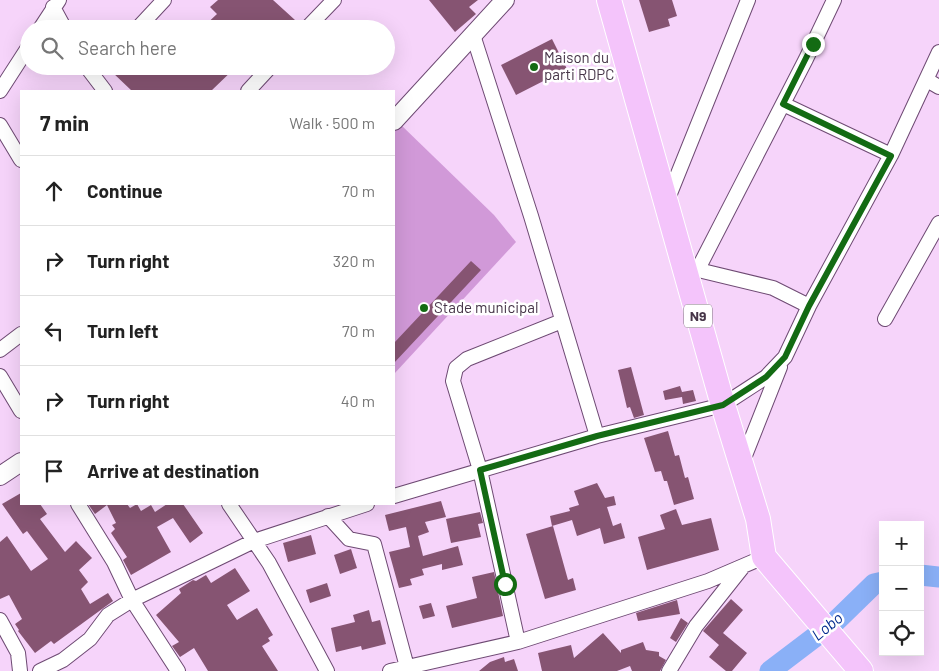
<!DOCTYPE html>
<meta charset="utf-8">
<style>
body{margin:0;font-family:Barlow,sans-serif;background:#f2f2f2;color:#222}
.controls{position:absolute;right:15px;bottom:15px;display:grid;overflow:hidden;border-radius:0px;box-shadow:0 5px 20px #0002}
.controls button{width:45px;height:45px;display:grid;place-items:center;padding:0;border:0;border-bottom:1px solid #e0e0e0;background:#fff;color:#222;font:25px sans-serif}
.stop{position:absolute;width:15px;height:15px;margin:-11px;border:4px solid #136b13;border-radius:50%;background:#fff}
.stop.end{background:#136b13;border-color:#fff;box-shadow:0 1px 5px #0008}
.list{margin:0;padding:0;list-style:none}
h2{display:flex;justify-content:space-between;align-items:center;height:65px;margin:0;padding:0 20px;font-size:21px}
h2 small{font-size:16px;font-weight:400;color:#767676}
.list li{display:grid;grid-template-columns:32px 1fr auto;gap:15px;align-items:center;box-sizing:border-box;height:70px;padding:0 20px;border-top:1px solid #e0e0e0}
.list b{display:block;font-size:19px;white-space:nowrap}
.list em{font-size:16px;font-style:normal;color:#767676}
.icon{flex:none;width:28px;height:28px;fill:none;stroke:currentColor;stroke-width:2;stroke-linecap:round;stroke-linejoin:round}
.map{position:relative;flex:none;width:939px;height:671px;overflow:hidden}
.search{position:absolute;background:#fff;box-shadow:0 5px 20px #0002;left:20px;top:20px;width:375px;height:55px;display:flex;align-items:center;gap:12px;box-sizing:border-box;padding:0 18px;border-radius:28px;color:#767676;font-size:19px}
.panel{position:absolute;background:#fff;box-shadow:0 5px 20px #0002;left:20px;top:90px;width:375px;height:415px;border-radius:0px}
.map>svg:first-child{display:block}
</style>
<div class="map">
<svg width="939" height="671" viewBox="0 0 939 671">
<rect width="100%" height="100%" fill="#f6d4fa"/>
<!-- green -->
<path fill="#d199d8" d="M400,124L494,215L516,242L394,374V130Z"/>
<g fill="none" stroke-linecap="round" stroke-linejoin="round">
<!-- river -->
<path stroke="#8ab0f7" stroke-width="21" d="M920,575L939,577
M770,671L836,621L874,584L883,582"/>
</g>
<!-- building -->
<path fill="#865472" d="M218,0H273L295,20L286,29H231L225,24L220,29H201L217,14L210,7Z
M429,0H478L469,7L476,14L455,32Z
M639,0H672L677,16L668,19L670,26L649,32Z
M552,39L567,69L516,95L501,65Z
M118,66H237L211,91H132L112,72Z
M471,261L481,270L394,363V343Z
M631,367L644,415L634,418L630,407L627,408L618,370Z
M680,386L682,392L693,390L696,401L683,404L682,397L665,400L663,391Z
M668,431L675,456L679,455L685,478L688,477L694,499L674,505L667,481H664L661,471L655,472L644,438Z
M597,483L605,498L614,496L616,505L607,507L613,526L621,523L625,538L604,544L600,528L577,536L572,520L552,526L550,516L570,511L569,508L579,505L574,491Z
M21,493V504H40L47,514L40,519L65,552L76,541L92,558L79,570L88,582L81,589L90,604L108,593L113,601L54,644L51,641L35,653L18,631L19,630L15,624L22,619L9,595L0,599V542L7,536L31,571L48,559L27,531L23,534L2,504Z
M441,501L446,517L425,522L429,532L418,536L423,556L458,546L463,565L442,570V564L422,569L424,575L410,579L412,585L399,588L389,552L410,547L406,527L389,531L385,515Z
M88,504H127L130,508L137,504L141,511L151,505L155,512L167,504H183L203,533L190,543L173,518L157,527L171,552L131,575L123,560L127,557L111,533L115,529L112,525L116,523L107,505L95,514Z
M676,509L682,525L711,518L719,550L647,570L638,537L665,529L660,515Z
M480,512L483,523L478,524L481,537L451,543L446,519Z
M553,526L568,580L573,578L576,590L545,599L526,534Z
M311,535L316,554L288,562L283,543Z
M351,549L357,568L340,574L334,555Z
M235,568L250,591L227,605L237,620L257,608L273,635L268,638L270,641L262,646L278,671H208L194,648L180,657L172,646L179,642L156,615L181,593L179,589L193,580L196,581L206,575L211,583Z
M494,572L503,616L452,628L446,606L477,598L472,577Z
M327,583L331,596L310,603L306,590Z
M731,599L743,610L723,633L747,653L732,671H726L709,657L719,645L703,631Z
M677,600L680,614L638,621L636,613Z
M431,603L435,616L423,619L419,606Z
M369,610L372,622L380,620L386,644L362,650L361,646L336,652L331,628L355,622L353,615Z
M681,618L688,623L676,642L670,638Z
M603,633L621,653V650L643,642L646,650L659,652V656L666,660L660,671H632L630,666L617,671H542L538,653L571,645L574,658Z
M504,657L505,662L514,659L518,671H479L490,662Z"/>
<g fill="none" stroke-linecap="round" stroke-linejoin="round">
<!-- minor casing -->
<g stroke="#6e4a73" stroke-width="16">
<path id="minor" d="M53,7L65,29
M40,29L59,0
M137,29L164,0
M306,29L334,0
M473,35L531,216L597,436
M86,66L105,91
M927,80L939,87
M0,91L29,46
M248,91L271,66
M783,104L891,155
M0,125L21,160
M667,201L748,0
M690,268L773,288L809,306
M698,269L806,59L834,0
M885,319L939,223
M0,350L21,334
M0,376L21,411
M742,463L780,367
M394,496L597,436L723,405L766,377L785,357L809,306L891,155L939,52
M78,504L114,562L132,600L178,671
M229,504L269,563L327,671
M328,516L349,539L374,544L407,667
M0,620L18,653L20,671
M518,642L480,470L453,381L456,368L467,359L562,321
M40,671L63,660L90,639L108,615L132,600L254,541L367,504
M390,671L518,642L708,581L764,557
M669,671L696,626L742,568"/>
</g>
<!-- tertiary casing -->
<g stroke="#6e4a73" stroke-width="20">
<path id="tertiary" d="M394,121L505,0
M0,476L21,462"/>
</g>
<!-- trunk casing -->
<g stroke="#fff" stroke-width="26">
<path id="trunk" d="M609,0L723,405L758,519L764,557L861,671"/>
</g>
<!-- minor -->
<use href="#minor" stroke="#fff" stroke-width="14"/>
<!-- tertiary -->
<use href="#tertiary" stroke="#fff" stroke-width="18"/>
<!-- trunk -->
<use href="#trunk" stroke="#f4c4fb" stroke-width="24"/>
</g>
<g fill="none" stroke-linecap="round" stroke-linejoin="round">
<!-- route -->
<path stroke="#136b13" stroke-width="6" d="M505,584L480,470L597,436L723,405L766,377L785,357L809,306L891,156L783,104L813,44"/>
</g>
<!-- markers -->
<g fill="#136b13" stroke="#fff" stroke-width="2">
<circle cx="534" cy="67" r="5"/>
<circle cx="424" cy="308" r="5"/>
</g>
<g text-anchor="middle" stroke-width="5" stroke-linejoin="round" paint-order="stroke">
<!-- shield labels -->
<rect fill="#fff" stroke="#7e727f" stroke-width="1" x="684" y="304.5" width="28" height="23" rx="4"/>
<g font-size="14" font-weight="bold" fill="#463548">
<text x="698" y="321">N9</text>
</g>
<!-- poi labels -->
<g font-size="15" fill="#463548" stroke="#fff" text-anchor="start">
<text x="544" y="63">Maison du<tspan x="544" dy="17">parti RDPC</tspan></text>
<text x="434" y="313">Stade municipal</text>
</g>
<!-- water labels -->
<g font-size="16" font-style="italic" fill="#00298d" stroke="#fff">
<text transform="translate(827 626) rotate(-39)" y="6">Lobo</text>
</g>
</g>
</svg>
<div class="controls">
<button>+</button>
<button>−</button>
<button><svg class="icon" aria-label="locate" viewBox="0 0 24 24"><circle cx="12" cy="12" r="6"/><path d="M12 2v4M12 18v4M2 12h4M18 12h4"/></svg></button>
</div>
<div class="stop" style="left:505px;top:584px"></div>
<div class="stop end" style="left:813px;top:44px"></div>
<div class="search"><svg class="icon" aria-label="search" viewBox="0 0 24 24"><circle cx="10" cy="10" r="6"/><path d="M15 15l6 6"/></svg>Search here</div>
<section class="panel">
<h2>7 min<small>Walk · 500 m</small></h2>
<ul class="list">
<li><svg class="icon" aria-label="ahead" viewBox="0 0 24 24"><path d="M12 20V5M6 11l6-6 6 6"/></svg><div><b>Continue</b></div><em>70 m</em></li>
<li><svg class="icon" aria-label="right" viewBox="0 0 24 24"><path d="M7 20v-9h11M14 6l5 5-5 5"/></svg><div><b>Turn right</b></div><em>320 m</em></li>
<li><svg class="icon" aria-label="left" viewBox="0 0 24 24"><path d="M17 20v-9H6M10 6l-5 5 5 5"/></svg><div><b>Turn left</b></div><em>70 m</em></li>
<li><svg class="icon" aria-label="right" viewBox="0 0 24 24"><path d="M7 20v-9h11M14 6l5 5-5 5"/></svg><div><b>Turn right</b></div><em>40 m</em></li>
<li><svg class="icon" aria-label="arrive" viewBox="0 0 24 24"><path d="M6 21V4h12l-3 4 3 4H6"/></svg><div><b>Arrive at destination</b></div></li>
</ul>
</section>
</div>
